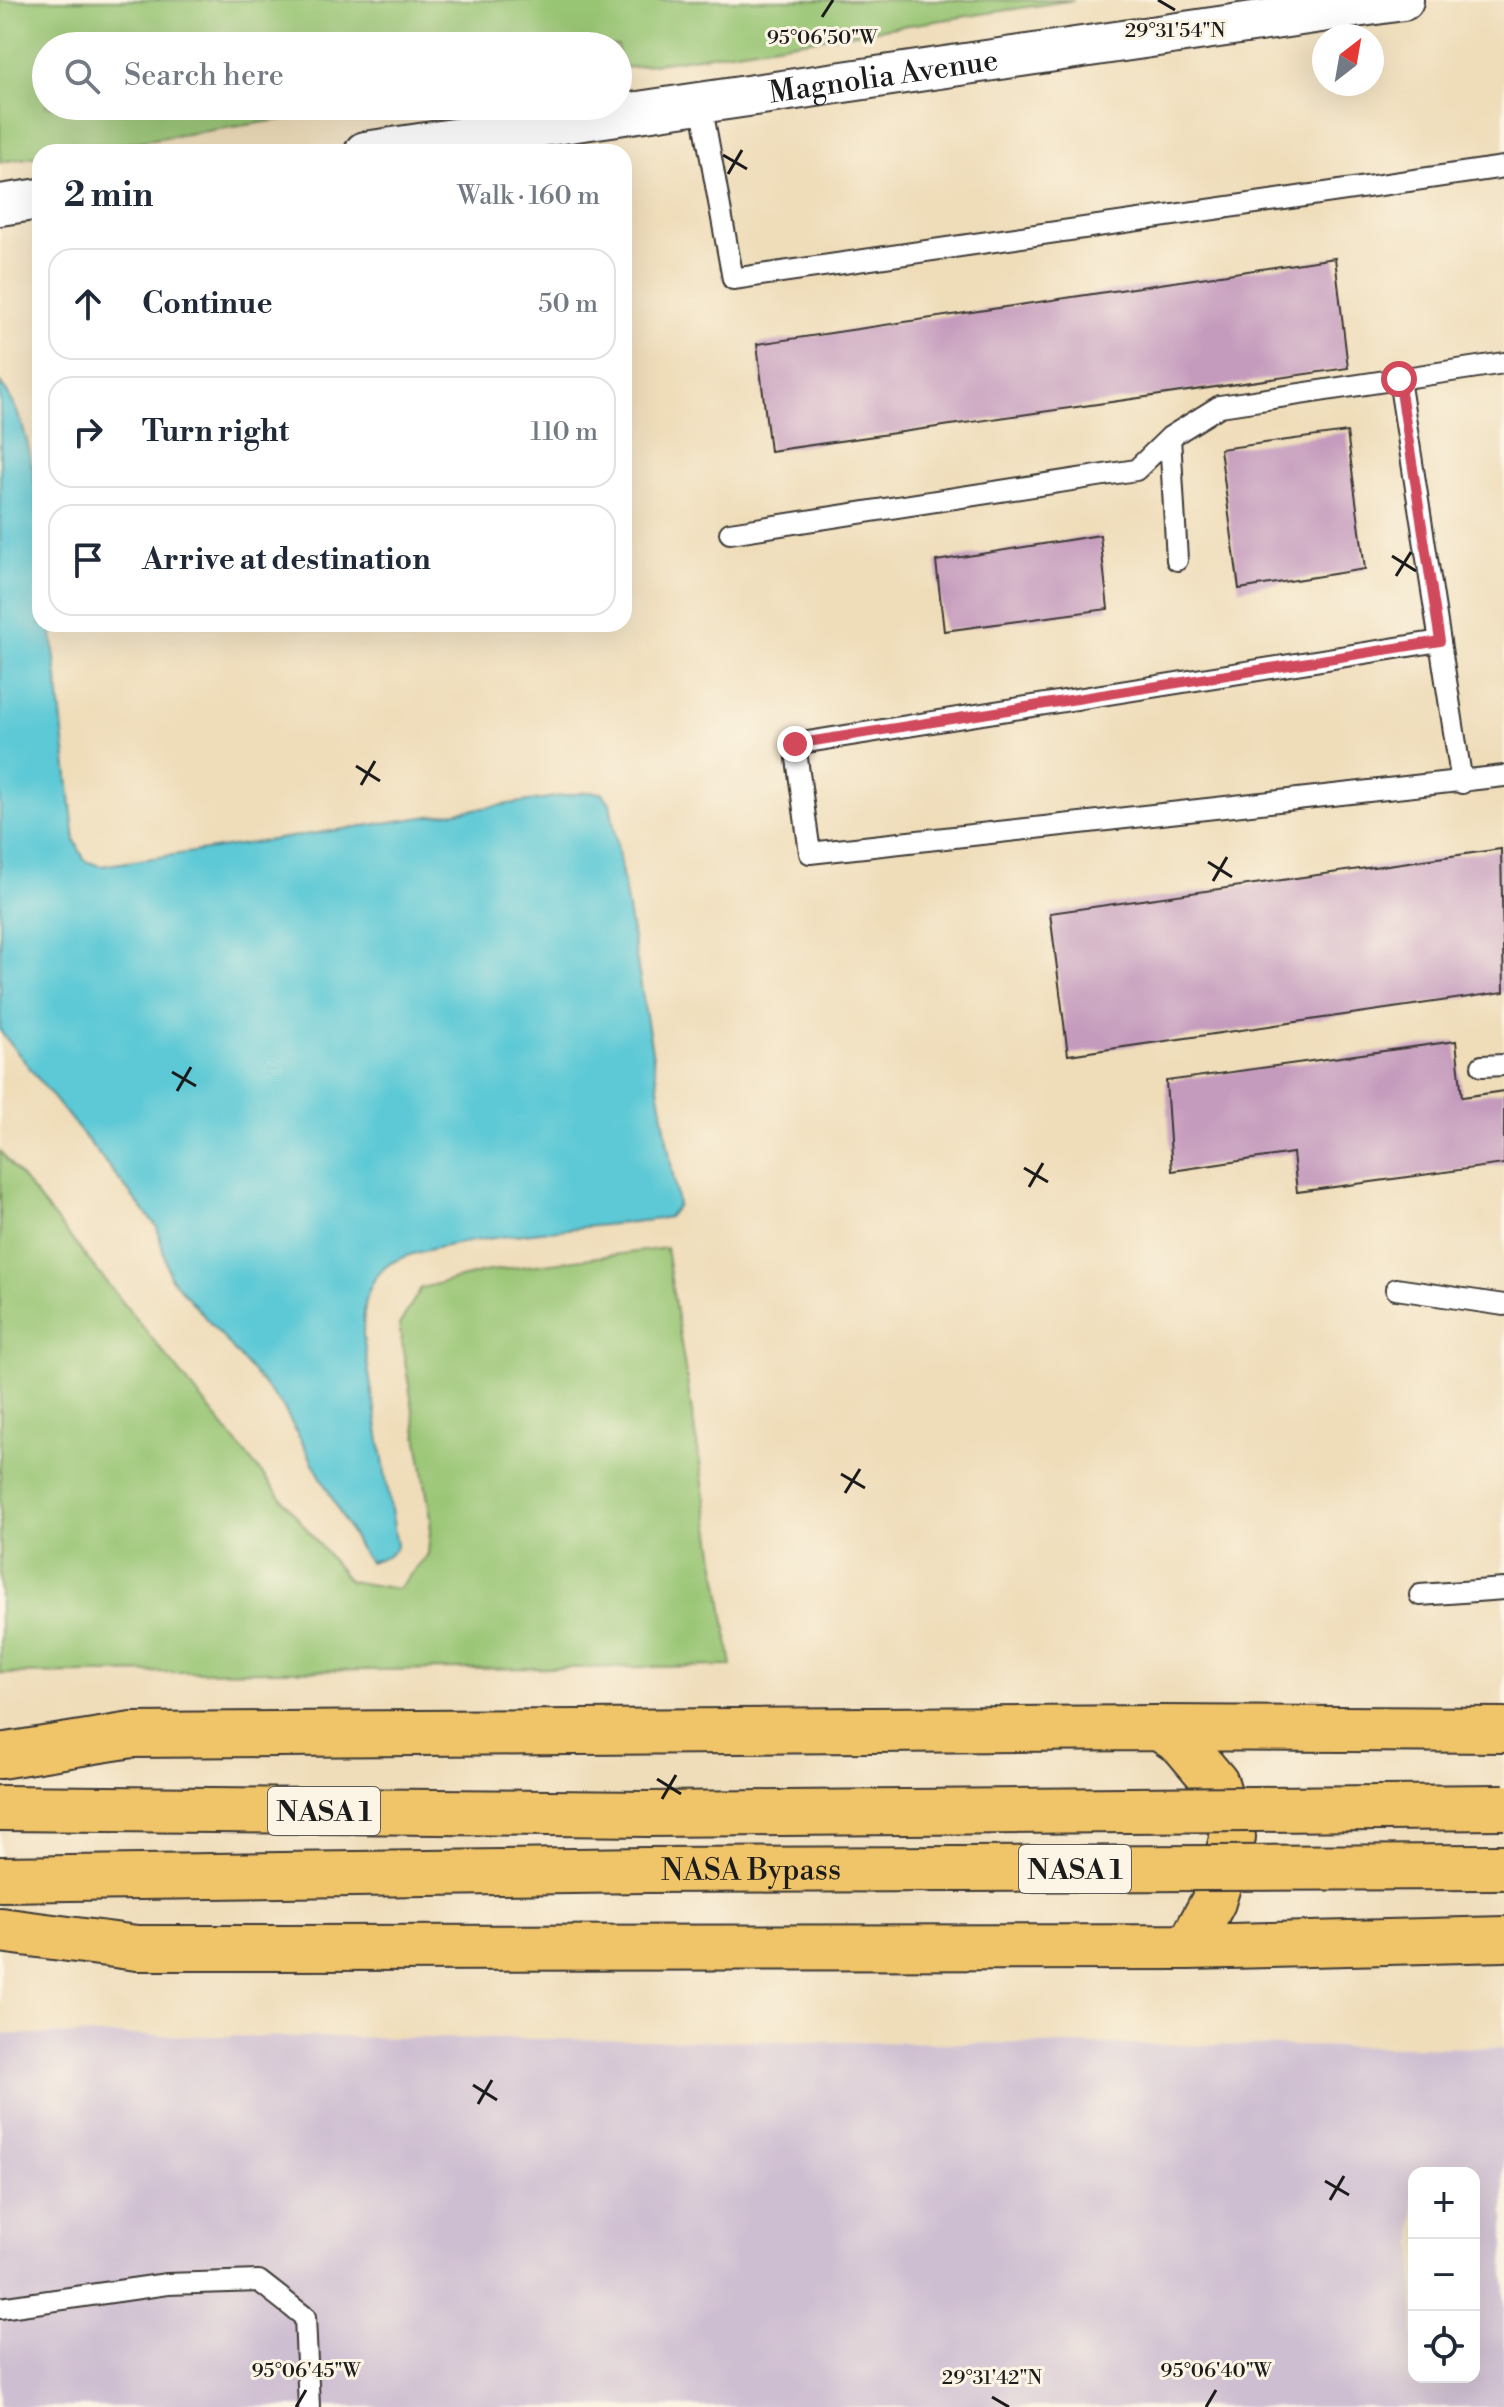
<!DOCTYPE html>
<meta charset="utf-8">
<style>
body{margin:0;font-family:"Libre Bodoni",serif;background:#f6f6f7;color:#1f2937}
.controls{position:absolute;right:24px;bottom:24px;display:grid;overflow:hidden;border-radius:16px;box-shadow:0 8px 32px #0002}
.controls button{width:72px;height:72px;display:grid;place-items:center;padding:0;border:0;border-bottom:2px solid #e0e1e3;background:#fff;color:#1f2937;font:40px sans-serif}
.compass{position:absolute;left:1312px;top:24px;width:72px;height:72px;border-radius:50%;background:#fff;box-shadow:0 8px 32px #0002;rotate:31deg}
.stop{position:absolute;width:24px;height:24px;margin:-18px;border:6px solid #d1495b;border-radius:50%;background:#fff}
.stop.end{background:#d1495b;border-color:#fff;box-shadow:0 2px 8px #0008}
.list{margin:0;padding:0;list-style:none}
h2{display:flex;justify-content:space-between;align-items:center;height:104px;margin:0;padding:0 32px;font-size:34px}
h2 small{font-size:26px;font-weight:400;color:#747a83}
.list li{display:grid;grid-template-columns:52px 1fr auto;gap:24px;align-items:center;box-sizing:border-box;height:112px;margin:0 16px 16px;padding:0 16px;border:2px solid #e0e1e3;border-radius:24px}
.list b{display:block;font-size:30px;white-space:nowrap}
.list em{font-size:26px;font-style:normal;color:#747a83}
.icon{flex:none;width:44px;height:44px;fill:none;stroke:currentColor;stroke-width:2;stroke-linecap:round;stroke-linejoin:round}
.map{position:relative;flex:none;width:1504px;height:2407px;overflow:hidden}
.search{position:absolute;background:#fff;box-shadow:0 8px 32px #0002;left:32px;top:32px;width:600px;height:88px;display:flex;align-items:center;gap:20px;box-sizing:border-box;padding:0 28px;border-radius:44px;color:#747a83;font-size:30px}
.panel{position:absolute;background:#fff;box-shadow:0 8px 32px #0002;left:32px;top:144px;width:600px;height:488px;border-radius:24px}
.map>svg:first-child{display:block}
</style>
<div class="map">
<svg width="1504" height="2407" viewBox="0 0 1504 2407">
<rect width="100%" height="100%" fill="#fcf5e5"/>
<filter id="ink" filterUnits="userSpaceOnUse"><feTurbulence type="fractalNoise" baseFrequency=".0125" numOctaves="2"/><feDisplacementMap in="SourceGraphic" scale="16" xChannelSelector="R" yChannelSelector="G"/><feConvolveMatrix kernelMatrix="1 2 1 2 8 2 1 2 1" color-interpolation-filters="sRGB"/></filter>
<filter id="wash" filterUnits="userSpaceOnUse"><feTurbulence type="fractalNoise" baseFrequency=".006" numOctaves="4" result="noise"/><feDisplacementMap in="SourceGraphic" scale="32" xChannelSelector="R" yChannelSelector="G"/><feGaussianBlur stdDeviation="1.8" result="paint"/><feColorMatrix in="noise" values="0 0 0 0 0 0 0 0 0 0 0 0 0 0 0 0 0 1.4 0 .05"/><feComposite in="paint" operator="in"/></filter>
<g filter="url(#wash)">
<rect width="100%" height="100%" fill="#efddba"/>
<!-- industrial -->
<path fill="#cebed1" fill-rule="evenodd" d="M0,2034L1504,2048V2407H0ZM1414,2173H1474V2377H1414Z"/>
<!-- green -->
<path fill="#98c573" stroke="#5a7048" stroke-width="2" d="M0,0H1074L618,69V46H46V106H372L67,152H40V156L0,162Z
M0,1151L349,1581L398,1589L428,1554L431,1519L399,1325L421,1288L483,1272L666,1248L732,1666L0,1674Z"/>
<!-- water -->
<path fill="#5dc9d6" stroke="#3c7279" stroke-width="2" d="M0,383C44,435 40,558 40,624H51L75,841L85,861L101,866L588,792L602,793L610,803L678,1205L668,1217L659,1219C606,1226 422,1239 388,1265C364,1283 363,1310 363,1337L397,1546C390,1557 381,1558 369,1562L359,1548L283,1407L170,1277L157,1227L0,1031Z"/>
<g id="blocks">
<!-- building -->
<path fill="#c59bbd" d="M1335,258L1348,368L770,451L757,344Z
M1347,432L1365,569L1239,589L1220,449Z
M1100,535L1108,609L944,631L936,561Z
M1501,849L1504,992L1068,1055L1050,913Z
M1456,1041L1462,1097L1504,1091V1164L1297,1192L1293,1153L1172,1171L1166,1081Z"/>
</g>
</g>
<g filter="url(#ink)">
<use href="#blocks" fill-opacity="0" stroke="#3c3934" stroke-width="2"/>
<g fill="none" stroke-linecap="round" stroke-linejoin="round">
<!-- service casing -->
<g stroke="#3c3934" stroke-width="24">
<path id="service" d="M701,103L733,279L1504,167
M1399,379L1462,783
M1170,437L1177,560
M730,533L1136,470L1170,437L1220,406L1504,363
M1440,641L795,744L810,853L1504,776
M1482,1066L1504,1065
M1396,1289L1504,1305
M1420,1595L1504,1589
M0,2308L167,2284L259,2281L305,2317L309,2407"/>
</g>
<!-- minor casing -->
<g stroke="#3c3934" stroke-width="44">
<g id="minor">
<path id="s1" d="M365,152L1403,0"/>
<path d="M0,205L40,199"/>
</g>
</g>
<!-- motorway casing -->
<g stroke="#3c3934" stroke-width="48">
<path id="motorway" d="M1159,1728L1183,1744L1216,1783L1233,1837L1213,1902L1189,1947
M0,1756L132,1735L1159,1728L1504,1730
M0,1808L648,1814
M0,1879L647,1870
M0,1930L137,1948L1189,1947L1504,1939"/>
</g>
<!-- service -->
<use href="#service" stroke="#fff" stroke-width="20"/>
<!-- minor -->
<use href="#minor" stroke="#fff" stroke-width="40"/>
<!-- motorway -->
<use href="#motorway" stroke="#f0c469" stroke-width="44"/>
<!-- motorway-bridge casing -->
<g stroke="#3c3934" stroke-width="48" stroke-linecap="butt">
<g id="motorway-bridge">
<path d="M648,1814L1504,1807"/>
<path id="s2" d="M647,1870L1504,1867"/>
</g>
</g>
<!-- motorway-bridge -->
<use href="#motorway-bridge" stroke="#f0c469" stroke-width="44"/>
</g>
</g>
<g fill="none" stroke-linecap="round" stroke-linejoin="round" filter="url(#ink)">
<!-- route -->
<path stroke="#d1495b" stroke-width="10" d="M795,744L1440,641L1399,379"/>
</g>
<!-- ticks -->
<path fill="none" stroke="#1c1c1c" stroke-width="3" d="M1158,0L1175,10M822,17L833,0M723,155L747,169M728,174L742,150M1392,556L1416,571M1396,576L1411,552M356,766L380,781M361,785L375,761M1208,862L1232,877M1213,881L1227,857M172,1072L196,1086M177,1091L191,1067M1024,1168L1048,1182M1029,1187L1043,1163M841,1474L865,1488M845,1493L860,1469M657,1779L681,1794M662,1799L676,1775M473,2085L497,2100M478,2104L492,2080M1325,2181L1349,2195M1330,2200L1344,2176M992,2397L1009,2407M296,2407L306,2390M1206,2407L1216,2390"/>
<g text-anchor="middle" stroke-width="6" stroke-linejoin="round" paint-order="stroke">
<!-- shield labels -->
<g fill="#fcf5e5" stroke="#5f5d58" stroke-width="2">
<rect x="268" y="1787" width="112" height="48" rx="6"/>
<rect x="1019" y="1845" width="112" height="48" rx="6"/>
</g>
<g font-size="28" font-weight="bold" fill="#1c1c1c">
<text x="324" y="1821">NASA 1</text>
<text x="1075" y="1879">NASA 1</text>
</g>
<!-- street labels -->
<g font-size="30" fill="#1c1c1c" stroke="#fcf5e5">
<text dy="10" stroke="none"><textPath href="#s1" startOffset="524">Magnolia Avenue</textPath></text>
<text dy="10" stroke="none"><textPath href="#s2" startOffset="104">NASA Bypass</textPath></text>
</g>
</g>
<g font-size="20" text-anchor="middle" fill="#1c1c1c" stroke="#fcf5e5" stroke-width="6" stroke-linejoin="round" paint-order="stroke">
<text x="1175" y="37">29°31'54"N</text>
<text x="822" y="44">95°06'50"W</text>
<text x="306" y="2377">95°06'45"W</text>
<text x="1216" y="2377">95°06'40"W</text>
<text x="992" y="2384">29°31'42"N</text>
</g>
</svg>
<div class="controls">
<button>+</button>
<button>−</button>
<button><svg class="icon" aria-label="locate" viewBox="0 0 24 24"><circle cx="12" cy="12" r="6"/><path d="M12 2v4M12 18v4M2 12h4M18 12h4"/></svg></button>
</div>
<svg class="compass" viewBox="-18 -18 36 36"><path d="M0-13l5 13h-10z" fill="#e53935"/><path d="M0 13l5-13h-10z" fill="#747a83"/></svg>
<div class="stop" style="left:1399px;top:379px"></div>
<div class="stop end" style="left:795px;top:744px"></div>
<div class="search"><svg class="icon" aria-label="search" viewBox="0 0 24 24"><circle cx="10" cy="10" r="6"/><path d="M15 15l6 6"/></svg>Search here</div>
<section class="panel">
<h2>2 min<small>Walk · 160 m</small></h2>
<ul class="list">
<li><svg class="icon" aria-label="ahead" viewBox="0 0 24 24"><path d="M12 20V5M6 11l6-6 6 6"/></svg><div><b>Continue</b></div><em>50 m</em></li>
<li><svg class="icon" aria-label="right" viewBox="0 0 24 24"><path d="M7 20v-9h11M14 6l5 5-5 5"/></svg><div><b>Turn right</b></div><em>110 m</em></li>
<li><svg class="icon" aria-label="arrive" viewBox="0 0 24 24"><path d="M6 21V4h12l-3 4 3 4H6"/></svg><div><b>Arrive at destination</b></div></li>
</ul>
</section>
</div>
